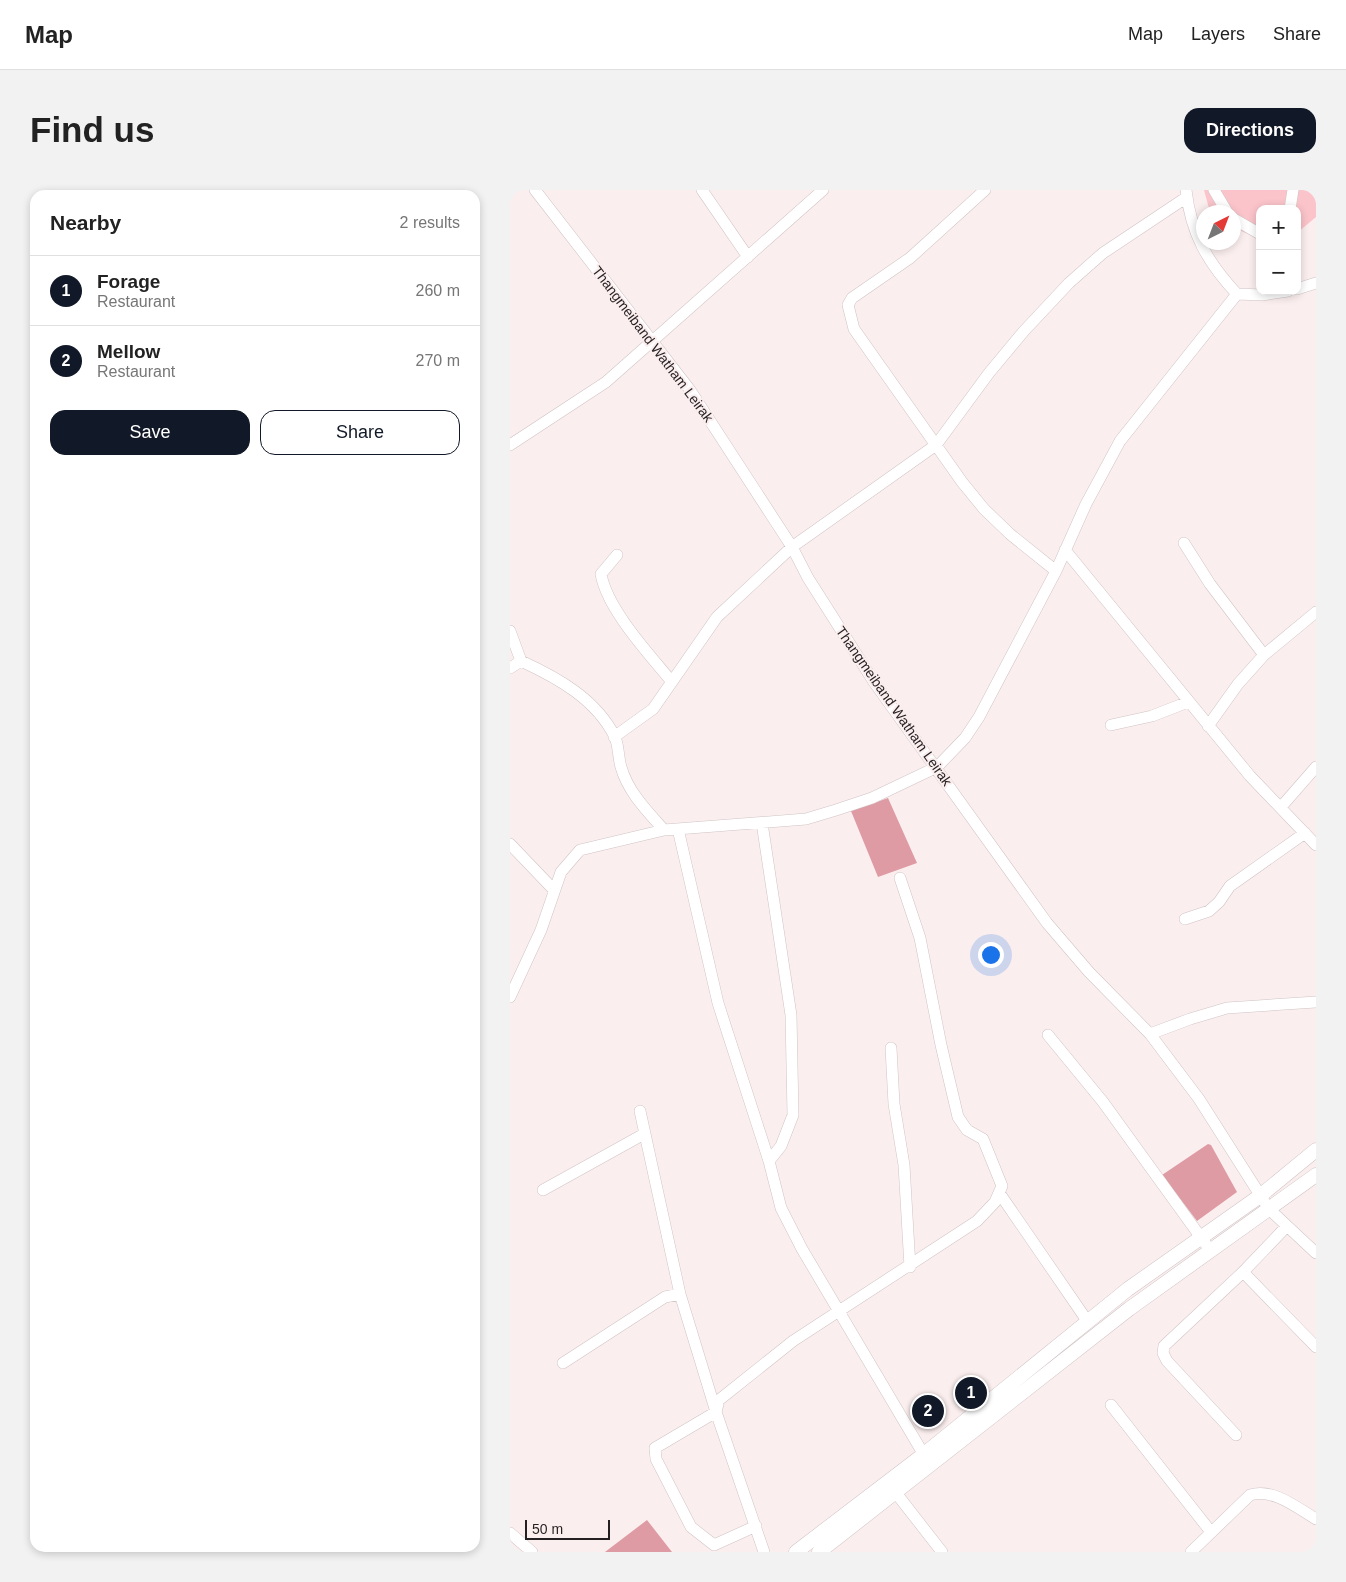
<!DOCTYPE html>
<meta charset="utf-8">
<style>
body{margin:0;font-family:Helvetica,sans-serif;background:#f2f2f2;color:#222}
.controls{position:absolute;right:15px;top:15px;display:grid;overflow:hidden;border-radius:10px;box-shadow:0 2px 8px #0003}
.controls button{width:45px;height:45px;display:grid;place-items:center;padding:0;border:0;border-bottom:1px solid #e0e0e0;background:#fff;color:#222;font:25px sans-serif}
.compass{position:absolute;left:686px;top:15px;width:45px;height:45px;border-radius:50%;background:#fff;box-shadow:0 2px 8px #0003;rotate:42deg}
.scale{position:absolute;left:15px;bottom:12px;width:85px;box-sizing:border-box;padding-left:5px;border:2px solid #241f20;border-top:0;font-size:14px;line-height:18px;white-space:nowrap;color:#241f20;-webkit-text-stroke:4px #fbeeef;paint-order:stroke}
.you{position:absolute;left:480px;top:764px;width:18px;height:18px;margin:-12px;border:4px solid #fff;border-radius:50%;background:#1a73e8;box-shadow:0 0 0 8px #1a73e833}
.badge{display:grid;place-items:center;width:32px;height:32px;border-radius:50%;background:#111827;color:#fff;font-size:16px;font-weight:700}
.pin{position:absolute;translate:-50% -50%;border:2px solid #fff;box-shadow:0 1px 5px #0006}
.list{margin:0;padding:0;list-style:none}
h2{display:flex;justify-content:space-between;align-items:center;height:65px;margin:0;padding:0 20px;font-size:21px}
h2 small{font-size:16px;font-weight:400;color:#767676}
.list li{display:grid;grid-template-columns:32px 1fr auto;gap:15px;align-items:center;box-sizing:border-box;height:70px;padding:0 20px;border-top:1px solid #e0e0e0}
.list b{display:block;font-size:19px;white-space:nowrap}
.list p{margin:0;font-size:16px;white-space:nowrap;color:#767676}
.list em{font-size:16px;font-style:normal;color:#767676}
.actions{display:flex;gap:10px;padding:15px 20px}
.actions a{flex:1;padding:11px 0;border:1px solid #111827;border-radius:15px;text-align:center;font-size:18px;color:#111827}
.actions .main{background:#111827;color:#fff}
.map{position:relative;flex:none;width:806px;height:1362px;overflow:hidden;border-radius:15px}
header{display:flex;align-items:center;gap:30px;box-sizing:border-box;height:70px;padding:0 25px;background:#fff;border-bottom:1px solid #e0e0e0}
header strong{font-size:24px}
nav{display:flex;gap:28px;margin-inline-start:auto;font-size:18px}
.intro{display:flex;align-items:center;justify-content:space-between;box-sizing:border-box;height:120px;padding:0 30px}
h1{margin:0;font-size:35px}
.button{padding:12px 22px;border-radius:15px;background:#111827;color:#fff;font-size:18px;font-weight:700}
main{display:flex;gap:30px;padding:0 30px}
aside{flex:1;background:#fff;border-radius:15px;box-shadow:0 2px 8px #0003}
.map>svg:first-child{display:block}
</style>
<header>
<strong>Map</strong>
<nav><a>Map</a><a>Layers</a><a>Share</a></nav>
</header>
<div class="intro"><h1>Find us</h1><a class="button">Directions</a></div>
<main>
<aside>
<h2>Nearby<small>2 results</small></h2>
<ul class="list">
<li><span class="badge">1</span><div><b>Forage</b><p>Restaurant</p></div><em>260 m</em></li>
<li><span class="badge">2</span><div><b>Mellow</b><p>Restaurant</p></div><em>270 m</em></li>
</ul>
<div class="actions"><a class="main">Save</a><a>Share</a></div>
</aside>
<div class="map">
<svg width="806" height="1362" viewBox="0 0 806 1362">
<rect width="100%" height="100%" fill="#fbeeef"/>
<!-- green -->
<path fill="#fac4ca" d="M694,0H806V27L787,43V19H750V49L724,38V22H700Z"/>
<!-- water -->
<path fill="#de9ba3" d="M378,608L407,673L368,687L341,621Z
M698,954L701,955L727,1002L687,1031L652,985Z
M137,1330L162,1362H95Z"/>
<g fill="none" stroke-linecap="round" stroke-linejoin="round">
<!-- minor casing -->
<g stroke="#d0c4c5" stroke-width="12">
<path id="minor" d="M25,0L180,200L282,357L298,388L364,492L537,733L579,782L640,844L689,909L759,1019L806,1063
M192,0L238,67
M475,0L400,68L342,108L338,115L344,139L452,292L474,319L500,344L546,381
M676,0C681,44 698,73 727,104
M704,0L717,22
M780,19L783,0
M724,29L750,44
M787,99L806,93
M0,255L96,192L313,0
M674,353L700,394L754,465
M555,360L740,586L806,655
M107,365L91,384C97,419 139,464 162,492
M0,441L11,471
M0,478L11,471C48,488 86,509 105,547C109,557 108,567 111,577C118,602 137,621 154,640
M601,535L642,526L678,512
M698,536L728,494L754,465L806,422
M104,547L143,519L207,427L282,357L426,255L479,183L514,141L559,93L593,63L677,7
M771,617L806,577
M252,633L281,825L283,925L271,956L259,971
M168,639L208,813L259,971L271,1018L292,1059L417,1270
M0,654L44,700
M675,729L699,721L709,712L720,696L795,643
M0,807L31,740L51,682L70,660L154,640L296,629L326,620L362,608L427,577L455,548L469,527L546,381L576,314L610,251L727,104L752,105L778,101
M640,844L680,829L717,818L806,812
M538,845L593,912L700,1060
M381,858L384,914L394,975L400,1077
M130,921L170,1104L206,1222L254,1362
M33,1000L134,944
M490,1004L578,1132
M733,1082L806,1157
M53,1173L155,1107L170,1104
M601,1215L701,1342
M726,1245L657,1171L653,1163L654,1156L733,1082L777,1036
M386,1303L432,1362
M246,1336L204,1355L181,1337L146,1269L145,1258L206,1222L209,1210L283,1151L467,1031L485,1012L492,996L473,949L457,940L448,927L431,855L410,748L390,688
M0,1343L22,1362
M681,1362L740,1305C763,1298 786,1317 806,1329"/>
</g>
<!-- major casing -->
<g stroke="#d0c4c5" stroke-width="15">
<path id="major" d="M286,1362L413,1265L618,1099L750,1006L806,960
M309,1362L619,1119L806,985"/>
</g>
<!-- minor -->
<use href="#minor" stroke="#fff" stroke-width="11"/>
<!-- major -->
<use href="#major" stroke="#fff" stroke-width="14"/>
</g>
<g text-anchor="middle" stroke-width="4" stroke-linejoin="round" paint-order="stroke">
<!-- street labels -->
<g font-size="14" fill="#241f20" stroke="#fbeeef">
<text transform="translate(143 154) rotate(53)" y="5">Thangmeiband Watham Leirak</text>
<text transform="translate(384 516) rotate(55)" y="5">Thangmeiband Watham Leirak</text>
</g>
</g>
</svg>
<div class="controls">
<button>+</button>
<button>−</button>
</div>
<svg class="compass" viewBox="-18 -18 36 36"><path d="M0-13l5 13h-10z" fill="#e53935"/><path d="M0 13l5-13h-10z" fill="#767676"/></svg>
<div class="scale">50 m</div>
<div class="you"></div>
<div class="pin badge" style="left:461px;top:1203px">1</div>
<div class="pin badge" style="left:418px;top:1221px">2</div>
</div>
</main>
